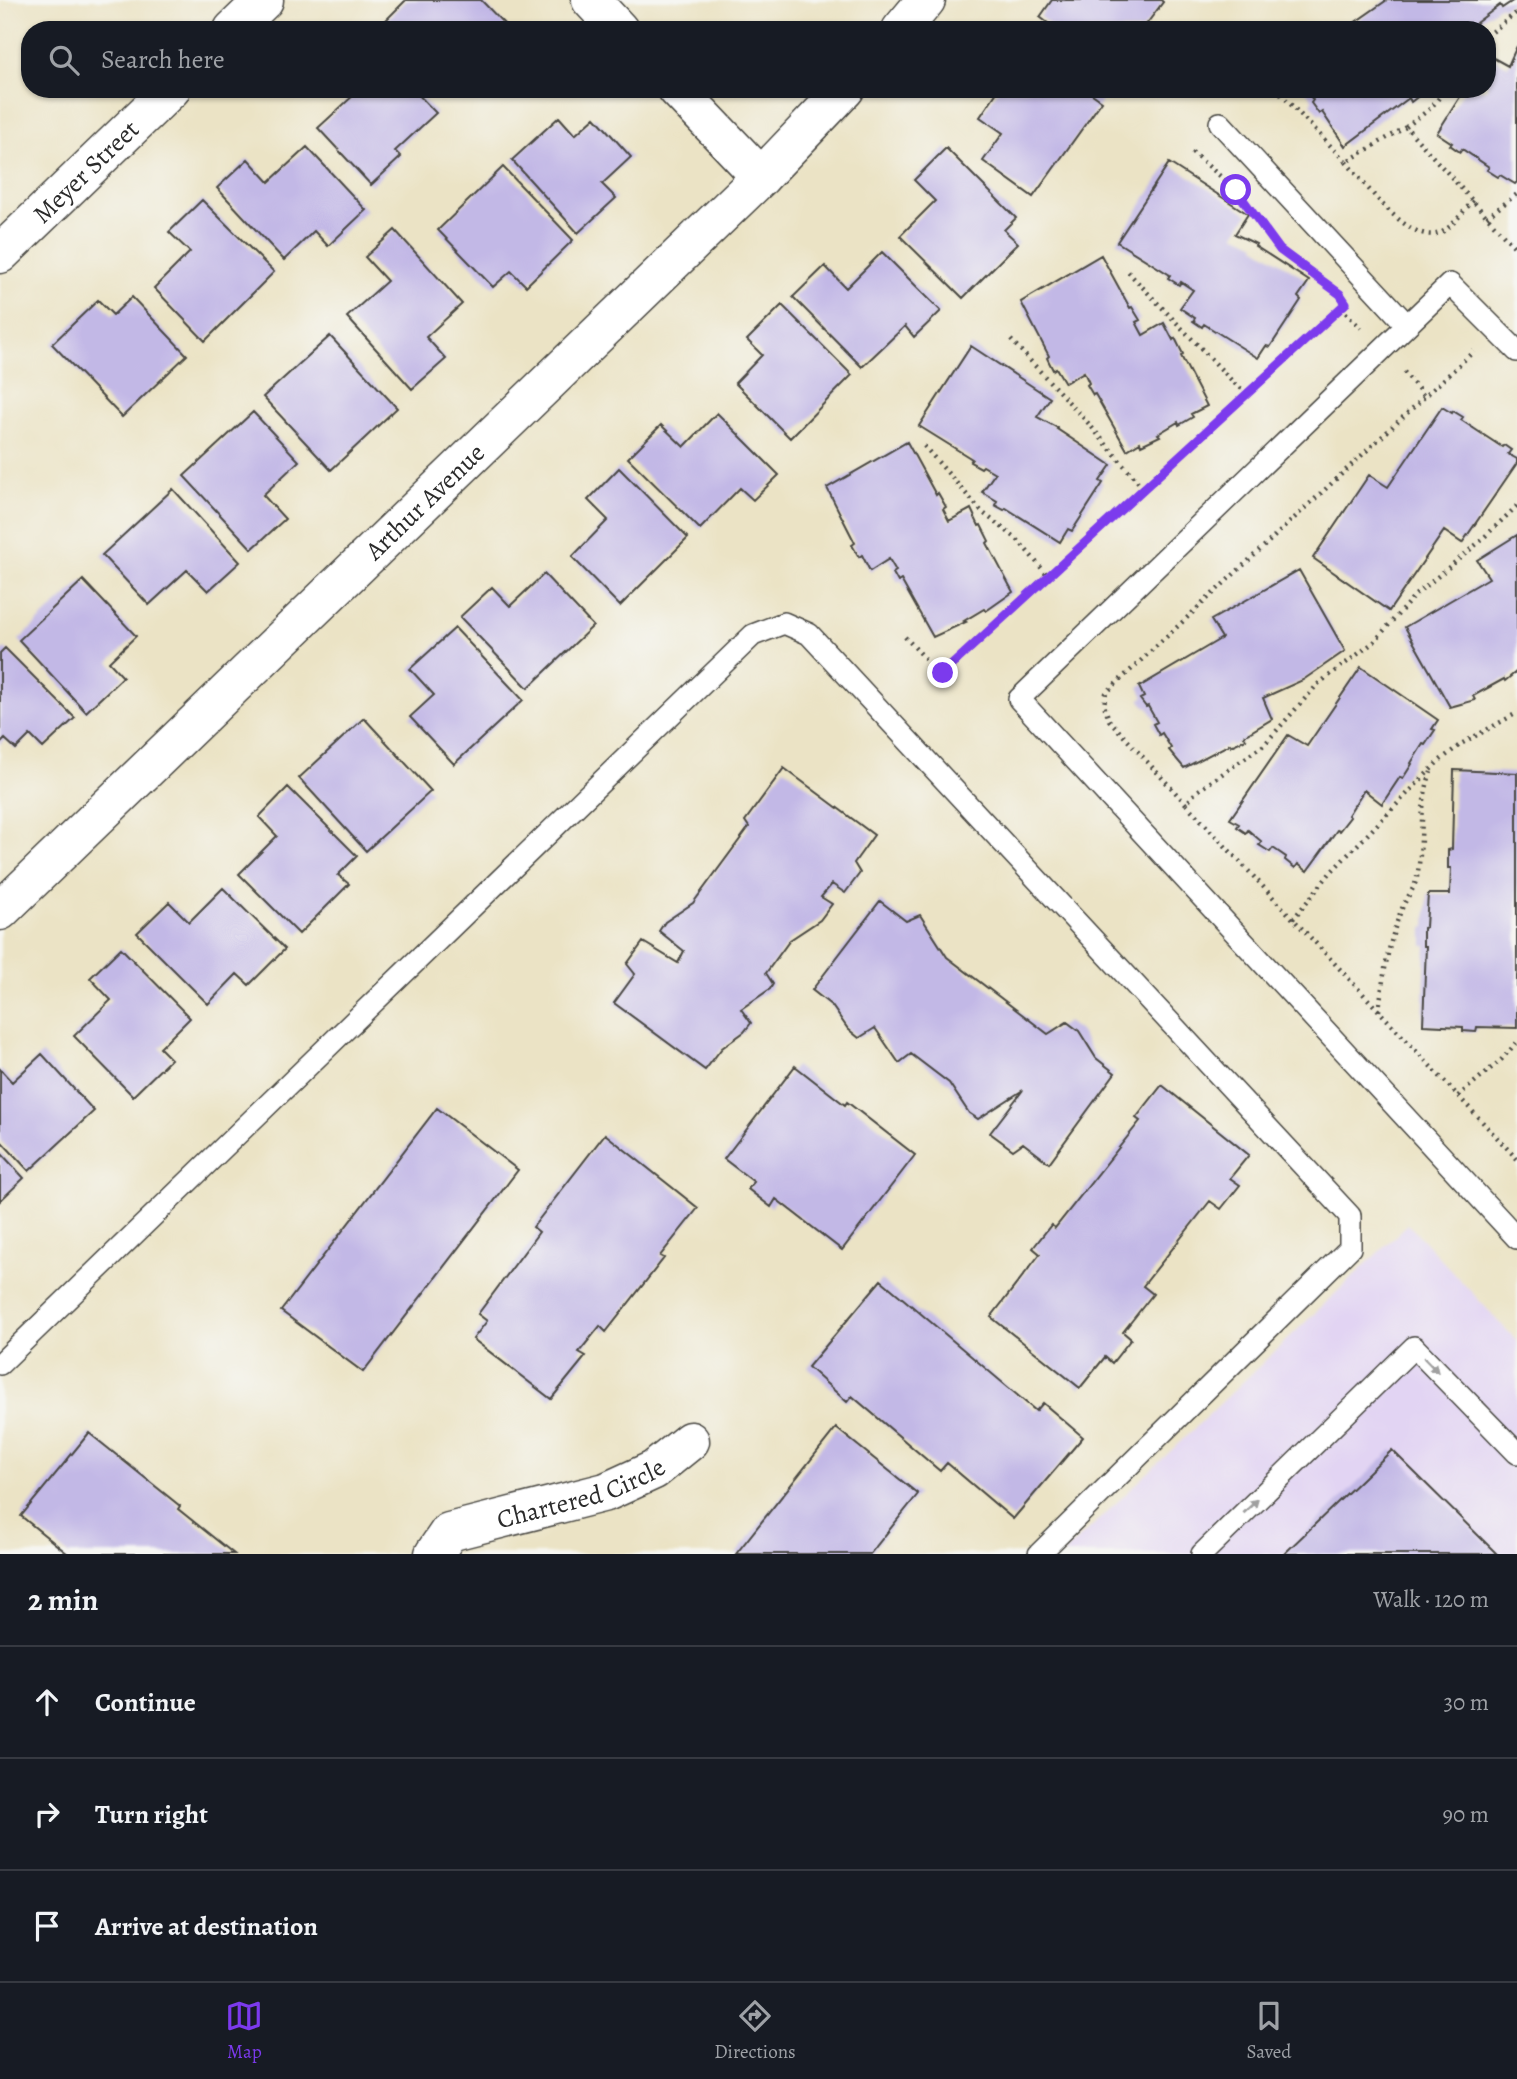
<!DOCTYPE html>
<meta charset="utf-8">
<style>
body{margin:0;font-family:Alegreya,serif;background:#20242c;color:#f1f3f6}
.stop{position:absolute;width:21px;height:21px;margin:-16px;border:5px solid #7c3aed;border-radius:50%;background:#fff}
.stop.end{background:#7c3aed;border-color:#fff;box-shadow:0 2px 7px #0008}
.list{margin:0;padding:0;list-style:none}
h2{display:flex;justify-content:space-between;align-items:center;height:91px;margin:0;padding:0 28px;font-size:30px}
h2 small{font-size:23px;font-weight:400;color:#9ea1a6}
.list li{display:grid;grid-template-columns:46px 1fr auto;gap:21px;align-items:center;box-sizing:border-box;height:112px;padding:0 28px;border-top:2px solid #363941}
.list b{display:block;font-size:26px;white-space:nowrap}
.list em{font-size:23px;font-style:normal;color:#9ea1a6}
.icon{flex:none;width:38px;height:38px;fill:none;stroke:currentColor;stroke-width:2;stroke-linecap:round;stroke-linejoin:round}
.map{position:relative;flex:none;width:1517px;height:1554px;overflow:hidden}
.search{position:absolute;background:#171b24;box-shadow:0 2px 5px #0004;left:21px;right:21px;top:21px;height:77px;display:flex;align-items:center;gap:18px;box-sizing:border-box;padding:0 24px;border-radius:28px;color:#9ea1a6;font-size:26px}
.sheet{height:427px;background:#171b24}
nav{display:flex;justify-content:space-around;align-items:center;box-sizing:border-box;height:98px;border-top:2px solid #363941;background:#171b24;font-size:19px;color:#9ea1a6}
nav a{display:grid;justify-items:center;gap:4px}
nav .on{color:#7c3aed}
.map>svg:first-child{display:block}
</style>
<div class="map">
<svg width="1517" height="1554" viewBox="0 0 1517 1554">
<rect width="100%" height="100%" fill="#f6f6f2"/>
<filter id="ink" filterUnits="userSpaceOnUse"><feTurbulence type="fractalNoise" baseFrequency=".0143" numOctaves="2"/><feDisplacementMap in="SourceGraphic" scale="14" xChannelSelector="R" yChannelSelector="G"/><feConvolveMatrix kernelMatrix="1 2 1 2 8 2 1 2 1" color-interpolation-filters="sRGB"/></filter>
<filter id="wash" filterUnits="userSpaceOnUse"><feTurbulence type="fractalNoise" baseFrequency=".00686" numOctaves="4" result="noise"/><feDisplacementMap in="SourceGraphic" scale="28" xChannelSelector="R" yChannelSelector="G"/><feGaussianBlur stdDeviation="1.57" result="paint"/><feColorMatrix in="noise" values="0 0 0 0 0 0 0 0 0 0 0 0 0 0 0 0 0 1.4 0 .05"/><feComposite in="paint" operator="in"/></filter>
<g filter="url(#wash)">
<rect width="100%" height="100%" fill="#ebe3c5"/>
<!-- built -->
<path fill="#e2d4f3" d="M1408,1224L1517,1341V1554H1063Z"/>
<g id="blocks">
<!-- building -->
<path fill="#c2b8e6" d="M406,0H481L510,30H383L380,26Z
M1052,0H1161L1163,2L1142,30H1057L1040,17Z
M1387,0H1514L1502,8L1500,5L1476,23L1478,26L1473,30H1344Z
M1517,46V182L1515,184L1500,175L1498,177L1487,170L1489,167L1462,149L1460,152L1450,145L1452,143L1437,133L1465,89H1487L1488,55L1508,66Z
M351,89H413L436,113L395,151L401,157L371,185L318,128L355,94Z
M999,89H1085L1102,101L1033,197L983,161L1003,133L980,117Z
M1305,89H1424L1425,91L1411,102L1409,98L1345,146L1322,112L1319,114L1311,103L1313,100Z
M559,117L575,135L595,117L631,157L602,184L616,198L578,233L512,160Z
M307,147L366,210L328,246L314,231L284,260L217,188L248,159L269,182Z
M946,148L1016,218L1004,230L1018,243L963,298L900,236L935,201L914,180Z
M1169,163L1248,214L1235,234L1256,244L1255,246L1309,281L1298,297L1301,300L1270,347L1266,346L1258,358L1204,324L1202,327L1193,321L1195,318L1180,308L1193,290L1181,282L1179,285L1168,278L1170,275L1117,242Z
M503,167L573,240L526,286L511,271L493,287L438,230Z
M202,200L274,272L205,341L154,288L190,252L169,232Z
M395,230L462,304L426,337L446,359L412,389L347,317L387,281L365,257Z
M882,252L941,311L914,337L905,326L862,367L793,297L825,266L846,288Z
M1101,255L1130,308L1132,307L1140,320L1136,322L1143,335L1164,323L1173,340L1175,338L1183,354L1181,356L1207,406L1191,414L1193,417L1179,425L1178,422L1158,434L1160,436L1141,445L1140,442L1127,450L1095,394L1093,395L1087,385L1089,383L1084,372L1065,383L1056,368L1053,370L1047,358L1049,356L1021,302Z
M132,297L187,355L122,417L52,344L98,300L113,315Z
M782,305L852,375L790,438L735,383L762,355L747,340Z
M330,336L397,408L331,470L263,397Z
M971,346L1050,398L1037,417L1058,428L1057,429L1111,465L1100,481L1103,483L1072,531L1068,529L1060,542L1006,508L1004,510L995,505L997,501L982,492L995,473L983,466L981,468L970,462L972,459L919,426Z
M1442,407L1452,413L1453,411L1463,417L1461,420L1502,447L1504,445L1511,450L1508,454L1517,459V463L1462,543L1444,531L1389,611L1313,558L1369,475L1388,487Z
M253,412L299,461L263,495L285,519L252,549L184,476Z
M717,413L779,475L753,500L740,488L700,529L628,458L661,425L684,447Z
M907,442L936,495L938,493L946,507L943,509L949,521L971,509L979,526L981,525L989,541L987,543L1013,592L986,611L984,609L964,621L966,622L933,637L901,580L898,582L893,573L896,571L889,559L870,571L862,555L859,557L852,545L855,543L827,488Z
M619,468L688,538L620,606L572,557L608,520L588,500Z
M173,489L240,562L208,591L187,570L149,605L102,555Z
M1517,535V671L1505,681L1504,679L1473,696L1475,700L1450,707L1405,627L1489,578L1477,560Z
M1299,570L1345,651L1303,680L1263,698L1272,719L1244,736L1246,739L1231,746L1230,744L1184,768L1169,750L1171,748L1162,733L1159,735L1153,724L1157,722L1148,706L1146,707L1140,699L1144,697L1139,687L1222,638L1211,620Z
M544,574L593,626L528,688L460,617L492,587L510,606Z
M83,580L136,636L109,662L123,677L86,712L19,640Z
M455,628L523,700L454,764L410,717L434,695L410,669Z
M5,648L75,718L43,748L30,735L16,749L5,739L0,744V653Z
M1361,667L1438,720L1432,729L1435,730L1425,745L1423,744L1411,763L1412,764L1403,778L1400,777L1382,804L1364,790L1348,815L1350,817L1339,831L1337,830L1307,871L1298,864L1295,868L1285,860L1286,857L1273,848L1270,852L1259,845L1262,842L1248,830L1246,833L1237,827L1239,824L1230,819L1288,735L1307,746Z
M364,718L431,791L366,851L299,778Z
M784,768L874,835L854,863L860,873L845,893L832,884L821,897L832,904L820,920L790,940L766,973L773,984L770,989L741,1009L751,1023L744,1032L722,1048L705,1070L614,1003L635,974L627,964L643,942L678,963L684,951L659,931L665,922L693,903L749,827L745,821Z
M1454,770L1517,773V1028L1477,1027L1476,1032L1463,1031V1027L1423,1025L1426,946H1423V928L1426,927L1428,894H1450L1451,868H1448V850L1452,849Z
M288,787L357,856L338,875L349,884L299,934L239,874L277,836L259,817Z
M223,888L285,949L249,985L237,974L208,1004L137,933L169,902L189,922Z
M880,901L906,921L920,915L947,957L1048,1034L1067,1022L1079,1031L1096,1058L1115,1073L1049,1163L1023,1143L1013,1150L990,1133L1023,1090L978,1119L969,1113L949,1083L911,1054L899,1063L875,1028L859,1038L848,1029L832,1006L812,990Z
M121,948L190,1018L160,1048L171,1059L133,1096L74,1036L111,1000L90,978Z
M42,1054L94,1111L29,1171L0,1140V1069L12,1082Z
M795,1066L845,1105L847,1102L915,1155L842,1250L776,1199L771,1207L748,1189L754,1182L724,1159Z
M1162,1085L1249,1155L1230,1178L1240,1185L1221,1209L1210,1201L1143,1286L1153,1294L1123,1332L1131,1339L1112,1363L1105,1357L1080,1388L991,1317L1040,1254L1033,1248L1051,1225L1055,1228L1140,1121L1136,1118Z
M437,1108L518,1170L363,1372L281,1311Z
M605,1134L698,1208L660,1256L664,1258L606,1332L600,1326L579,1352L586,1356L551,1399L473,1339L487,1321L478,1314L539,1232L533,1227Z
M0,1152L24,1178L0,1201Z
M881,1280L1036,1411L1043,1403L1083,1437L1013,1519L947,1463L940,1471L852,1396L847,1402L808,1367Z
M836,1428L918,1494L870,1554H736Z
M89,1433L180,1506L178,1509L234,1554H68L21,1516Z
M1392,1450L1497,1554H1284Z"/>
</g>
</g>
<g filter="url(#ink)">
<use href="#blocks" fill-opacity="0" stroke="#484742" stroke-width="2"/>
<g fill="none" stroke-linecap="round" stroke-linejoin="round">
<!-- lane casing -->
<g stroke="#484742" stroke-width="24">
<path id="lane" d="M1220,123L1407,325
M1517,351L1450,284L1019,699L1517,1238
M0,1364L753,635L784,623L809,634L1350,1216V1248L1039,1554
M1202,1554L1414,1347L1517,1453"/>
</g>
<!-- street casing -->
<g stroke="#484742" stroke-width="41">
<g id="street">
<path d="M591,0L619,30"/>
<path d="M233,30L264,0"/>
<path d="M677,89L761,177"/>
<path id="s1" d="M0,254L171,89"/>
<path id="s2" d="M434,1554L449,1532L606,1492L654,1470L690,1441"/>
</g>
</g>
<!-- secondary casing -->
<g stroke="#484742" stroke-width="41">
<g id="secondary">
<path d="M901,30L926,0"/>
<path id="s3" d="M0,911L761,177L845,89"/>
</g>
</g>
<!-- path -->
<path stroke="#484742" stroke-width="4.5" stroke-dasharray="2 5" stroke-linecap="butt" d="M1487,36L1517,12
M1276,89L1346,162L1406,127L1517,250
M1406,127L1431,108L1446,89
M1192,152L1234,188
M1346,162C1365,183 1410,248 1442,232C1453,226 1464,210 1473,201
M1242,197L1280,250L1316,277
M1487,217L1517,194
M1128,272L1237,386L1249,393
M1344,306L1345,312L1361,328
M1011,340L1089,424L1144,489
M1404,372L1425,397
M924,446L982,512L1017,539L1049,577
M1517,506L1477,544L1414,596L1374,642L1318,684L1264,745L1196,792L1186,804L1517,1159
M905,637L935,669L943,673L1343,307
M1186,804L1109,720L1104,705L1106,693L1474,351
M1293,919L1331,872L1438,762L1461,744L1517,713
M1379,1011C1383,975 1389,939 1403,906C1407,897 1415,888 1417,877C1424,841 1418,808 1431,772
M1458,1096L1502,1059L1517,1042"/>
<!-- lane -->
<use href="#lane" stroke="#fff" stroke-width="21"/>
<!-- street -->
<use href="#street" stroke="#fff" stroke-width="38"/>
<!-- secondary -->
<use href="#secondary" stroke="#fff" stroke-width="38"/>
</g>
<!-- one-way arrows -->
<defs><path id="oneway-solid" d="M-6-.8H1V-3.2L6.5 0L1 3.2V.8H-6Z" transform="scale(1.75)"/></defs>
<g fill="#a0a0a0">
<use href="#oneway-solid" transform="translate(1431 1365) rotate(46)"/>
<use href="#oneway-solid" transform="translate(1251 1506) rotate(-44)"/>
</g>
</g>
<g fill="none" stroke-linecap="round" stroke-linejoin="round" filter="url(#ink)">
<!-- route -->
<path stroke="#7c3aed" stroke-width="9" d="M943,673L1346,303L1340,294L1280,250L1236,190"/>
</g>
<g text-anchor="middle" stroke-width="6" stroke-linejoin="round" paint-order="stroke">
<!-- street labels -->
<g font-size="26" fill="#2b2b2b" stroke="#f6f6f2">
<text dy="9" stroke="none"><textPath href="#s1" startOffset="119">Meyer Street</textPath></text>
<text dy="9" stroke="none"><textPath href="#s3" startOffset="590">Arthur Avenue</textPath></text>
<text dy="9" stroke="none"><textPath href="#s2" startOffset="164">Chartered Circle</textPath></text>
</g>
</g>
</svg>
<div class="stop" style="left:1236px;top:190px"></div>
<div class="stop end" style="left:943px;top:673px"></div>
<div class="search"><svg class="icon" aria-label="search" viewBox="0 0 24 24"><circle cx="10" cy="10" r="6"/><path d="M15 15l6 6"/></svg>Search here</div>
</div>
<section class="sheet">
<h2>2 min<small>Walk · 120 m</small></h2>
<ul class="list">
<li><svg class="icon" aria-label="ahead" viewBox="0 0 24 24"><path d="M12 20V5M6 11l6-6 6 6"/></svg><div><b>Continue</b></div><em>30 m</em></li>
<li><svg class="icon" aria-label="right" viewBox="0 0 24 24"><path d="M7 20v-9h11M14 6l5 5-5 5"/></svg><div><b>Turn right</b></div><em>90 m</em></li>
<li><svg class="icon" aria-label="arrive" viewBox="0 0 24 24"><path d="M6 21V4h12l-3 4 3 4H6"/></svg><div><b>Arrive at destination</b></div></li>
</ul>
</section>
<nav>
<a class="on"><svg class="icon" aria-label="map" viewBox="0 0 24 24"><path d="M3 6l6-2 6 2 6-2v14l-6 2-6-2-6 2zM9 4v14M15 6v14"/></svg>Map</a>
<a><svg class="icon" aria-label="directions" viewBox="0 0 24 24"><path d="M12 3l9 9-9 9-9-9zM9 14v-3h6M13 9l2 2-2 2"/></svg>Directions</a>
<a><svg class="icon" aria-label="saved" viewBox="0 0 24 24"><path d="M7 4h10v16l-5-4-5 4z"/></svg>Saved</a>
</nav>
